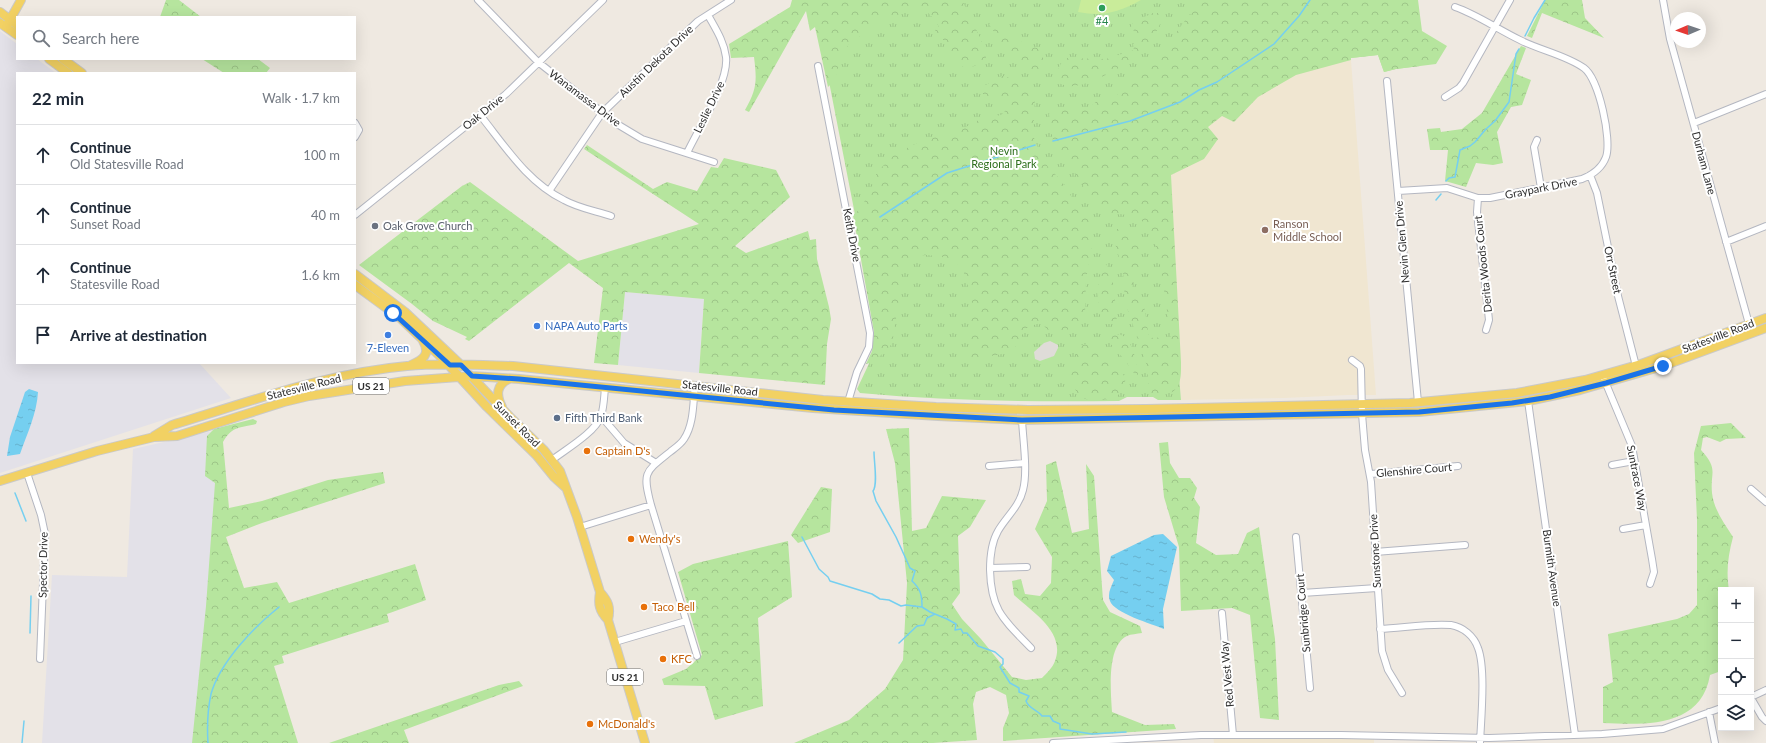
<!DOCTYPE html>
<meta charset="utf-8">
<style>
body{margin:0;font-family:Lato,sans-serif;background:#f2f2f3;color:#1f2937}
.controls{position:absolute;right:12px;bottom:12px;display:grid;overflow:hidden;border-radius:0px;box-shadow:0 4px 16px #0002}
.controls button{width:36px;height:36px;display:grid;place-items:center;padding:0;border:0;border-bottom:1px solid #e0e1e3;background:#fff;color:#1f2937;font:20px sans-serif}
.compass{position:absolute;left:1670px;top:12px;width:36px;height:36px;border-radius:50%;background:#fff;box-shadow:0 4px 16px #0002;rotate:268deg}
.stop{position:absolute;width:12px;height:12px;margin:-9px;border:3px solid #1a73e8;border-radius:50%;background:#fff}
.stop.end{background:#1a73e8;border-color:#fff;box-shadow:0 1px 4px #0008}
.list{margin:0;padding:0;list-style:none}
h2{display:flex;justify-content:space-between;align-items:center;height:52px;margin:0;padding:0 16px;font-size:17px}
h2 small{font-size:13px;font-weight:400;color:#747a83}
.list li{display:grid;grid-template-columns:26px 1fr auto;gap:12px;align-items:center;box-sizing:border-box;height:60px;padding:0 16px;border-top:1px solid #e0e1e3}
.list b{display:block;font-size:15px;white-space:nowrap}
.list p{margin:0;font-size:13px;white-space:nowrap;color:#747a83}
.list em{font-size:13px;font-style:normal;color:#747a83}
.icon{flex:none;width:22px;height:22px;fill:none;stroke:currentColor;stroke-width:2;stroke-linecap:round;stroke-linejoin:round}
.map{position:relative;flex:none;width:1766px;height:743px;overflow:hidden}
.search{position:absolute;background:#fff;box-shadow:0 4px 16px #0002;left:16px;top:16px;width:340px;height:44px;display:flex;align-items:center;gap:10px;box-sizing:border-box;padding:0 14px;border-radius:0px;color:#747a83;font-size:15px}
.panel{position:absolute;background:#fff;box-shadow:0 4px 16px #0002;left:16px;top:72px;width:340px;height:292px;border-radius:0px}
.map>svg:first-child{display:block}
</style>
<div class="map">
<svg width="1766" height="743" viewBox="0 0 1766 743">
<defs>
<pattern id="grass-tufts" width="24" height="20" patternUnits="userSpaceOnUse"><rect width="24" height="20" fill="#b6e59e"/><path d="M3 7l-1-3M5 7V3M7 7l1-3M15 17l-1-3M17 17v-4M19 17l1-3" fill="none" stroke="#9dc588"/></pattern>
<pattern id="forest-crowns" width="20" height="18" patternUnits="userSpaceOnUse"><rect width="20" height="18" fill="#b6e59e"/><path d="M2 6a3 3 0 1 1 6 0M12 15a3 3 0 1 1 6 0" fill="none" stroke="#9dc588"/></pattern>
<pattern id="water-ripples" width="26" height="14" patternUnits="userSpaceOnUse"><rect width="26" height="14" fill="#75cff0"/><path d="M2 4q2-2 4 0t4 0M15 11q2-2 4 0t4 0" fill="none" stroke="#66b2ce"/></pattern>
</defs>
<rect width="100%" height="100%" fill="#efe9e1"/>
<!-- industrial -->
<path fill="#e3e1e8" d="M0,31L17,44V59H37L56,73H17V363H199L231,398L0,473Z
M625,292L704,299L699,373L618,365Z
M222,429L211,580L194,743H42L52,575L127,577L133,449Z"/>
<!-- education -->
<path fill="#f0e6d1" d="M1351,60L1376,395H1348L1284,398L1181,400L1154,64Z
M1213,735H1374V743H1214Z"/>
<!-- grass -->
<path fill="url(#grass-tufts)" d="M813,0H1413L1420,66L1396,69L1384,72L1378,55L1351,58V60L1154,65L1181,400H1158L1153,397H1127L1119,401C1032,402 946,401 860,393L857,389L874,353L878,332Z"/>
<!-- forest -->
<path fill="url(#forest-crowns)" d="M166,0H179L201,17H160Z
M792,0H962L985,48L986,58L978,65L967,68L957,65L948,55L941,33L937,35L935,30L939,28L935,16L932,17L925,9L912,8L898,15L882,19L865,34L851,41L840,58L836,79L828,87L815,27L810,31L806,11L749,112L745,110C757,89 757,81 754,57L731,58L729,44L790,7Z
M1205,0H1418L1422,31L1447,46L1436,64L1396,69L1384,72L1378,55L1351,58V60L1296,75L1258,97L1234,122L1222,116L1208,127L1218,139L1204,159L1171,175L1181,362C1181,373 1182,390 1169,393C1164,394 1159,395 1153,397L1149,394L1147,366L1125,302L1123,271L1112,233L1115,229H1122L1133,233L1140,248V272C1134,278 1131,286 1133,295L1144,305L1149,338L1171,337L1159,257L1150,227L1135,216L1120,214L1105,216L1100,212L1053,141L1049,114L1052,109L1087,110L1101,97L1114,98L1166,47L1186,19Z
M1545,0H1582L1585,18L1604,38L1542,13L1532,38L1527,36Z
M1153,13H1161L1163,15C1160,29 1149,44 1139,54C1128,65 1088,86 1073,86C1068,87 1062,84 1057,83C1055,73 1059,66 1065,58L1106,59L1134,50L1133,44L1136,43L1133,27H1131L1133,22Z
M992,23L1025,44L1037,48L1043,52V69L1037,74C1014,69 1002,43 989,24Z
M1521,46L1526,48L1516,74L1531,80L1522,105L1511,107L1497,132L1503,163L1493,165L1476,163L1466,187L1445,181L1448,150H1430L1427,129L1440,128L1441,132L1462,129L1482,113Z
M202,59H258L270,68L266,73H224Z
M1002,76L1011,78L1029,87L1035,98L1033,135L1039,151L1048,167L1060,179L1073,199L1088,217L1093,240L1086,280L1085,315L1079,324L1065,331L1052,334L1041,323C1014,328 1027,341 1011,350C999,357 983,356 969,359L972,299L962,267L948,258L928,255L910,256L898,268L902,281L892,344L874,362L866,364L872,351L874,332L853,215L859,210L869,194L877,172L895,154L917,143L966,127L982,118L1001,115L1007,109L997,101L983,94L982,87Z
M587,145L653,189L667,182L697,191L711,167L718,168L724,158L776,170L790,197L735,246L746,253L808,231L810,240L816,239L817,259L829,307L831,319L827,344L825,385L699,373L704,299L625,292L618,365L594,363L603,288L569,263L469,341L465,339L467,337L433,321L412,304L359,265L462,186L470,182L578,261L699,224L584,149Z
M1106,264L1112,274L1117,317L1115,324H1108L1101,321L1097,291L1102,266Z
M1109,335C1112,335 1118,334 1121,335C1132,338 1138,365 1138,375L1136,376L1124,359L1107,340Z
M1094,341L1126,378C1125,382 1123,389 1120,393C1111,403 1093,399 1081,399L1070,381L1069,374L1076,357V347Z
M253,419L257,421L256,424C240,428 232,426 223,442L229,508L262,501L328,480L383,472L385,483L262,523L226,537L244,588L277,582L289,603L415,564L426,600L387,614L389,622L282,656L284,663L274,666L298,743H192L206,606L215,483L205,476L207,436L214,429Z
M1731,423L1746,438L1726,439L1720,442L1707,437L1703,438L1701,450C1719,470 1710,471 1712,493C1714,510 1724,523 1733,537C1728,556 1726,571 1729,590H1721V671L1710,675C1701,728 1645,725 1603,723V687L1613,682L1608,634L1677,619L1689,614L1697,605V520L1694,453L1701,426Z
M909,428L912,531L926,528L942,496L986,500L970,527L958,536L960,593L952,604L962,619L981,639L1012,677L1026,680L1042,678C1046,674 1053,667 1055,661C1066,632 1032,612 1014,595L1012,581L1021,579L1025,594L1040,596L1051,583L1052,557L1035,529L1047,501L1046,465L1056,461L1072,533L1089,529L1086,464L1094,476L1103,600L1110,612L1140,626L1142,633C1137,634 1131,634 1127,636C1106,646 1111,693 1112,712L1145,725L1174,724L1176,729L1003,741V728L1009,713L1006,695L990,687L976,692L973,704L977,740L933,743H794L849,720L885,689L903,660L907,583L895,463L886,429Z
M1168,442L1170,463L1179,478H1190L1197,488L1194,498L1200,507L1196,543L1216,555L1238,554L1247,533L1259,527L1275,639L1279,720L1260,718L1250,615L1232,608L1181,611L1179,547L1164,497L1159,443Z
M821,487L832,489L830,532L798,543L791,535Z
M788,541L792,597L758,618L763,706L715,720L705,686L664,685L662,679L686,669L702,655L678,572L693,564Z
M519,681L523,686L404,730L409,743H329L499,685Z"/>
<!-- pitch -->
<path fill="#c9ec9a" d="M1081,0H1141C1119,12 1104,17 1078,12Z"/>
<!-- plaza -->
<path fill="#dfdcd8" d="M1050,341L1058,345V348L1054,356L1040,361L1035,359L1034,352L1044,343Z"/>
<!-- water -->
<path fill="url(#water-ripples)" d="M29,389L38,392C37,413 27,434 20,454L7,456L10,437L25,392Z
M1163,534L1177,547L1163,609L1164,629C1152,624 1114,613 1110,601C1107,594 1111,587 1114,580L1107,571L1111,556L1154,535Z"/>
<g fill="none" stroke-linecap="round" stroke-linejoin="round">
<!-- stream -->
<path stroke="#75cff0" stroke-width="1.5" d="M1525,36L1534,18L1545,0
M1053,141L1130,121L1180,102L1199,90L1217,82L1274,44L1299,16L1310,0
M1446,181L1449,178L1455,177L1460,150L1470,146L1475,142L1486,129L1495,121L1509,102L1516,54L1519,49
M1436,200L1441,194
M880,217L947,173L1035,145
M874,452C874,462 878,485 873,491L876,501L896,537L910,568L915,571L912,581C921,589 922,596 922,607
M15,493L26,521
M802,537L819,569L828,577L830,581L872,594L880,599L889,600L901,606L906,605L922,607L930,612L947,619L956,624L955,630L961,629L963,633H967L978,646L995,652L1003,659V664L1000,667L1010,683L1019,688V692L1029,696L1026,701C1029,709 1038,710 1042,716H1050L1053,721L1060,724V729L1092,734L1126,732
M30,633L31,596
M899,643L917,626L924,625L927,618L935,614
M22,743L24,721
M208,743C207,728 208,708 211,694C220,662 254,627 279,607"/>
<!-- minor casing -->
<g stroke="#b4b7c1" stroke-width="8">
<path id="minor" d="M478,0L538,62L617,124L642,139L714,162
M1663,0L1670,39L1749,324
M818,66L870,333L869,347L857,372L848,402
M1387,81L1418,402
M1445,97L1459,88L1463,83L1510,0
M480,115C505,146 527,182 564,200C578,208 596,211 611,216
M355,123L359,130L355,137
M1694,123L1766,94
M1537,140L1534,147L1541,188
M687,153C698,129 729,82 726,57C724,41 715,28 708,15
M1590,175L1597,193L1618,296L1636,366
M549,191L602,113L698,21L731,0
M1398,191L1447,188L1478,198H1490L1582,179C1592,175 1602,168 1606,157C1612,140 1599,79 1584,68C1566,55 1539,50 1520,40C1497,29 1478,15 1455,7
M1478,198L1477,212L1489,320L1486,330
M355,215L506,94L603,0
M1726,242L1766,226
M1352,360L1360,366L1361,369L1362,414L1365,450L1371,482L1382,651L1388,670L1402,693
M1604,379L1632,446L1652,559L1654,572L1650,584
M695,385C693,403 694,424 684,439C681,444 675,448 670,452C645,472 642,472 651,505L697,656
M1528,401L1575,735
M601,416L624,443L656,463
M1022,420C1023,440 1028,471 1023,490C1019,507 1006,517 998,531C991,543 990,556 990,570C991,611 1004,620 1031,648
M552,460C565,450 596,432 601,416C604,407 604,397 605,388
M1612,465L1634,461
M989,466L1024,463
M27,473L41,515L45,534L40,659
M1371,474L1458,466
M1751,489L1766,502
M580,527L651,505
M1623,529L1646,525
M1296,537L1310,688
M1375,552L1465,545
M990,568L1027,567
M1302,593L1377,588
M1222,613L1233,735
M1380,629C1402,628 1430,623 1451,625C1463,627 1474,636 1478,648C1486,669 1481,719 1480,743
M615,642L686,621
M1751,697L1766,690
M1751,698L1762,717L1766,721
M1709,712L1715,743
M1053,743L1201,735H1341L1489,738L1602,734L1663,729L1721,708"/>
</g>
<!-- major casing -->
<g stroke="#c9c9c9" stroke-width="10">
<path id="major" d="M0,12L17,25
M0,23L17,35
M6,27L21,0
M49,59L68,73
M63,59L82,73
M355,274L405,312L462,366
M355,285L400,318L444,360L487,407L537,456L554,477L565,487
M411,365C423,360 431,354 423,341
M470,375L510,417L544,450L560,471L577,517L600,592C598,604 599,611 608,620L645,743
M502,407C496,395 496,385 509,379
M154,436L172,425C249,402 327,373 407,366C442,363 478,365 513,366L823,400L936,407L1028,410L1146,409L1410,403L1517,393L1585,380L1641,364L1766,318
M0,481L97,451L154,437L177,436L284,402L309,396L405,381L472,376L519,379L813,408L938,416L1022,420L1419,412L1528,401L1580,390L1663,366L1766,328
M600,592C608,601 611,607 608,620"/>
</g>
<!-- minor -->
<use href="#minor" stroke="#fff" stroke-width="6"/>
<!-- major -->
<use href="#major" stroke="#f2d163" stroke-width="8"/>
</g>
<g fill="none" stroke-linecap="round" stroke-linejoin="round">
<!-- route -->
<path stroke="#1a73e8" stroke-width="5" d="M393,313L450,365H461L472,376L519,379L834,410L1022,420L1419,412L1512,403L1550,397L1606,383L1663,366"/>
</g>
<!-- markers -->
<circle fill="#2e9e5b" stroke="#fff" stroke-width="1.5" cx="1102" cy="8" r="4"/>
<circle fill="#6b7280" stroke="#fff" stroke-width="1.5" cx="375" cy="226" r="4"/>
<circle fill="#8d6e63" stroke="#fff" stroke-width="1.5" cx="1265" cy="230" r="4"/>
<g fill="#3f7fe0" stroke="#fff" stroke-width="1.5">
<circle cx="537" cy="326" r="4"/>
<circle cx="388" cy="335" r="4"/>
</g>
<circle fill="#5c6f8a" stroke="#fff" stroke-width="1.5" cx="557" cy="418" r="4"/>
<g fill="#e8710a" stroke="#fff" stroke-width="1.5">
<circle cx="587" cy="451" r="4"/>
<circle cx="631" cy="539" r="4"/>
<circle cx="644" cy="607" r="4"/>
<circle cx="663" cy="659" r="4"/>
<circle cx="590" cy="724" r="4"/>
</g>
<g text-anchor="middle" stroke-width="4" stroke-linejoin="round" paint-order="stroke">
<!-- shield labels -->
<g fill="#fff" stroke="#6d6d6d" stroke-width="1">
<rect x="353" y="378" width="36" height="16" rx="3"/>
<rect x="607" y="669" width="36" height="16" rx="3"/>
</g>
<g font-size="10" font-weight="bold" fill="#2e2e2e">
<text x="371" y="390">US 21</text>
<text x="625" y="681">US 21</text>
</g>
<!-- leisure labels -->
<g font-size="11" fill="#27864d" stroke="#fff">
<text x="1102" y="25">#4</text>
</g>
<!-- street labels -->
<g font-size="11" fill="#2e2e2e" stroke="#fff">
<text transform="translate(656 61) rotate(-44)" y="4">Austin Dekota Drive</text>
<text transform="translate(585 98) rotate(37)" y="4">Wanamassa Drive</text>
<text transform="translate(709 107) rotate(-64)" y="4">Leslie Drive</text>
<text transform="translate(483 112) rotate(-39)" y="4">Oak Drive</text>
<text transform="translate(1704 163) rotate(75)" y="4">Durham Lane</text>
<text transform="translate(1541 188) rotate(-11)" y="4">Graypark Drive</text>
<text transform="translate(852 235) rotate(79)" y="4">Keith Drive</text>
<text transform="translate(1402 242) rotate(-95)" y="4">Nevin Glen Drive</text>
<text transform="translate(1483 264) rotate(-96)" y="4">Derita Woods Court</text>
<text transform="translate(1613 270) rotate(78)" y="4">Orr Street</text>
<text transform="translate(1718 336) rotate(-21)" y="4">Statesville Road</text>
<text transform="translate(304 387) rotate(-14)" y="4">Statesville Road</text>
<text transform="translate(720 388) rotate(6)" y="4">Statesville Road</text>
<text transform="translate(517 424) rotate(45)" y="4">Sunset Road</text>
<text transform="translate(1414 470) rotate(-5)" y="4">Glenshire Court</text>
<text transform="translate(1637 478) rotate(79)" y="4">Suntrace Way</text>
<text transform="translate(1375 551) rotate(-93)" y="4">Sunstone Drive</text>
<text transform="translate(43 565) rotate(-89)" y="4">Spector Drive</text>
<text transform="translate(1552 568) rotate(82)" y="4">Burmith Avenue</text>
<text transform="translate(1303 613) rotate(-95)" y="4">Sunbridge Court</text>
<text transform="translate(1227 674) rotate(-95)" y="4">Red Vest Way</text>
</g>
<!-- park labels -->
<g font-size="11" fill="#2c6e1b" stroke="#fff">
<text x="1004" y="155">Nevin<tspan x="1004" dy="13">Regional Park</tspan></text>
</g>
<!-- education labels -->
<g font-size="11" fill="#785e54" stroke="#fff" text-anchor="start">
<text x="1273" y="228">Ranson<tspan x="1273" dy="13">Middle School</tspan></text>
</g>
<!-- worship labels -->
<g font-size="11" fill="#5b616d" stroke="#fff" text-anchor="start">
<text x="383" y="230">Oak Grove Church</text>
</g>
<!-- shop labels -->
<g font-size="11" fill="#366cbe" stroke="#fff" text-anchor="start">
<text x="545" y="330">NAPA Auto Parts</text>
<text x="388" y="352" text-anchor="middle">7-Eleven</text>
</g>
<!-- service labels -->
<g font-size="11" fill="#4e5e75" stroke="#fff" text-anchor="start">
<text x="565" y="422">Fifth Third Bank</text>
</g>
<!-- food labels -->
<g font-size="11" fill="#c56008" stroke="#fff" text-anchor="start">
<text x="595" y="455">Captain D's</text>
<text x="639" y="543">Wendy's</text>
<text x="652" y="611">Taco Bell</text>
<text x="671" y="663">KFC</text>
<text x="598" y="728">McDonald's</text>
</g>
</g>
</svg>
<div class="controls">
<button>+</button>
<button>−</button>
<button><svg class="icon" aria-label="locate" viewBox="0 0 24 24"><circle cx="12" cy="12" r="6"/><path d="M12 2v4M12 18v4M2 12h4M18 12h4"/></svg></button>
<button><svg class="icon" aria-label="layers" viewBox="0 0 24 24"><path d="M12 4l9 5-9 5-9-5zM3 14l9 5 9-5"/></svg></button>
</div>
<svg class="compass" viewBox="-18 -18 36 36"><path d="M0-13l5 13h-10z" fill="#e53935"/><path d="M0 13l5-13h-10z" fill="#747a83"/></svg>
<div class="stop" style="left:393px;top:313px"></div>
<div class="stop end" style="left:1663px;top:366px"></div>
<div class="search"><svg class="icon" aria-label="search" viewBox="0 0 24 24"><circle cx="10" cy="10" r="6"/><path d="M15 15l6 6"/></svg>Search here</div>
<section class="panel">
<h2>22 min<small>Walk · 1.7 km</small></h2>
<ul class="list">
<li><svg class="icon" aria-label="ahead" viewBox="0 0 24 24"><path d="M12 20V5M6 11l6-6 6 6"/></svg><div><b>Continue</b><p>Old Statesville Road</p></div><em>100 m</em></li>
<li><svg class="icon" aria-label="ahead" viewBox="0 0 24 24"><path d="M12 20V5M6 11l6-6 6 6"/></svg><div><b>Continue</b><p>Sunset Road</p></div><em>40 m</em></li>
<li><svg class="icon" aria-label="ahead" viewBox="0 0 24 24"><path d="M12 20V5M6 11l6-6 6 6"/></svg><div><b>Continue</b><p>Statesville Road</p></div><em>1.6 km</em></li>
<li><svg class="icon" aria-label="arrive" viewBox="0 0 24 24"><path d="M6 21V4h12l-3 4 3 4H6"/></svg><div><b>Arrive at destination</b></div></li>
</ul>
</section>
</div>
